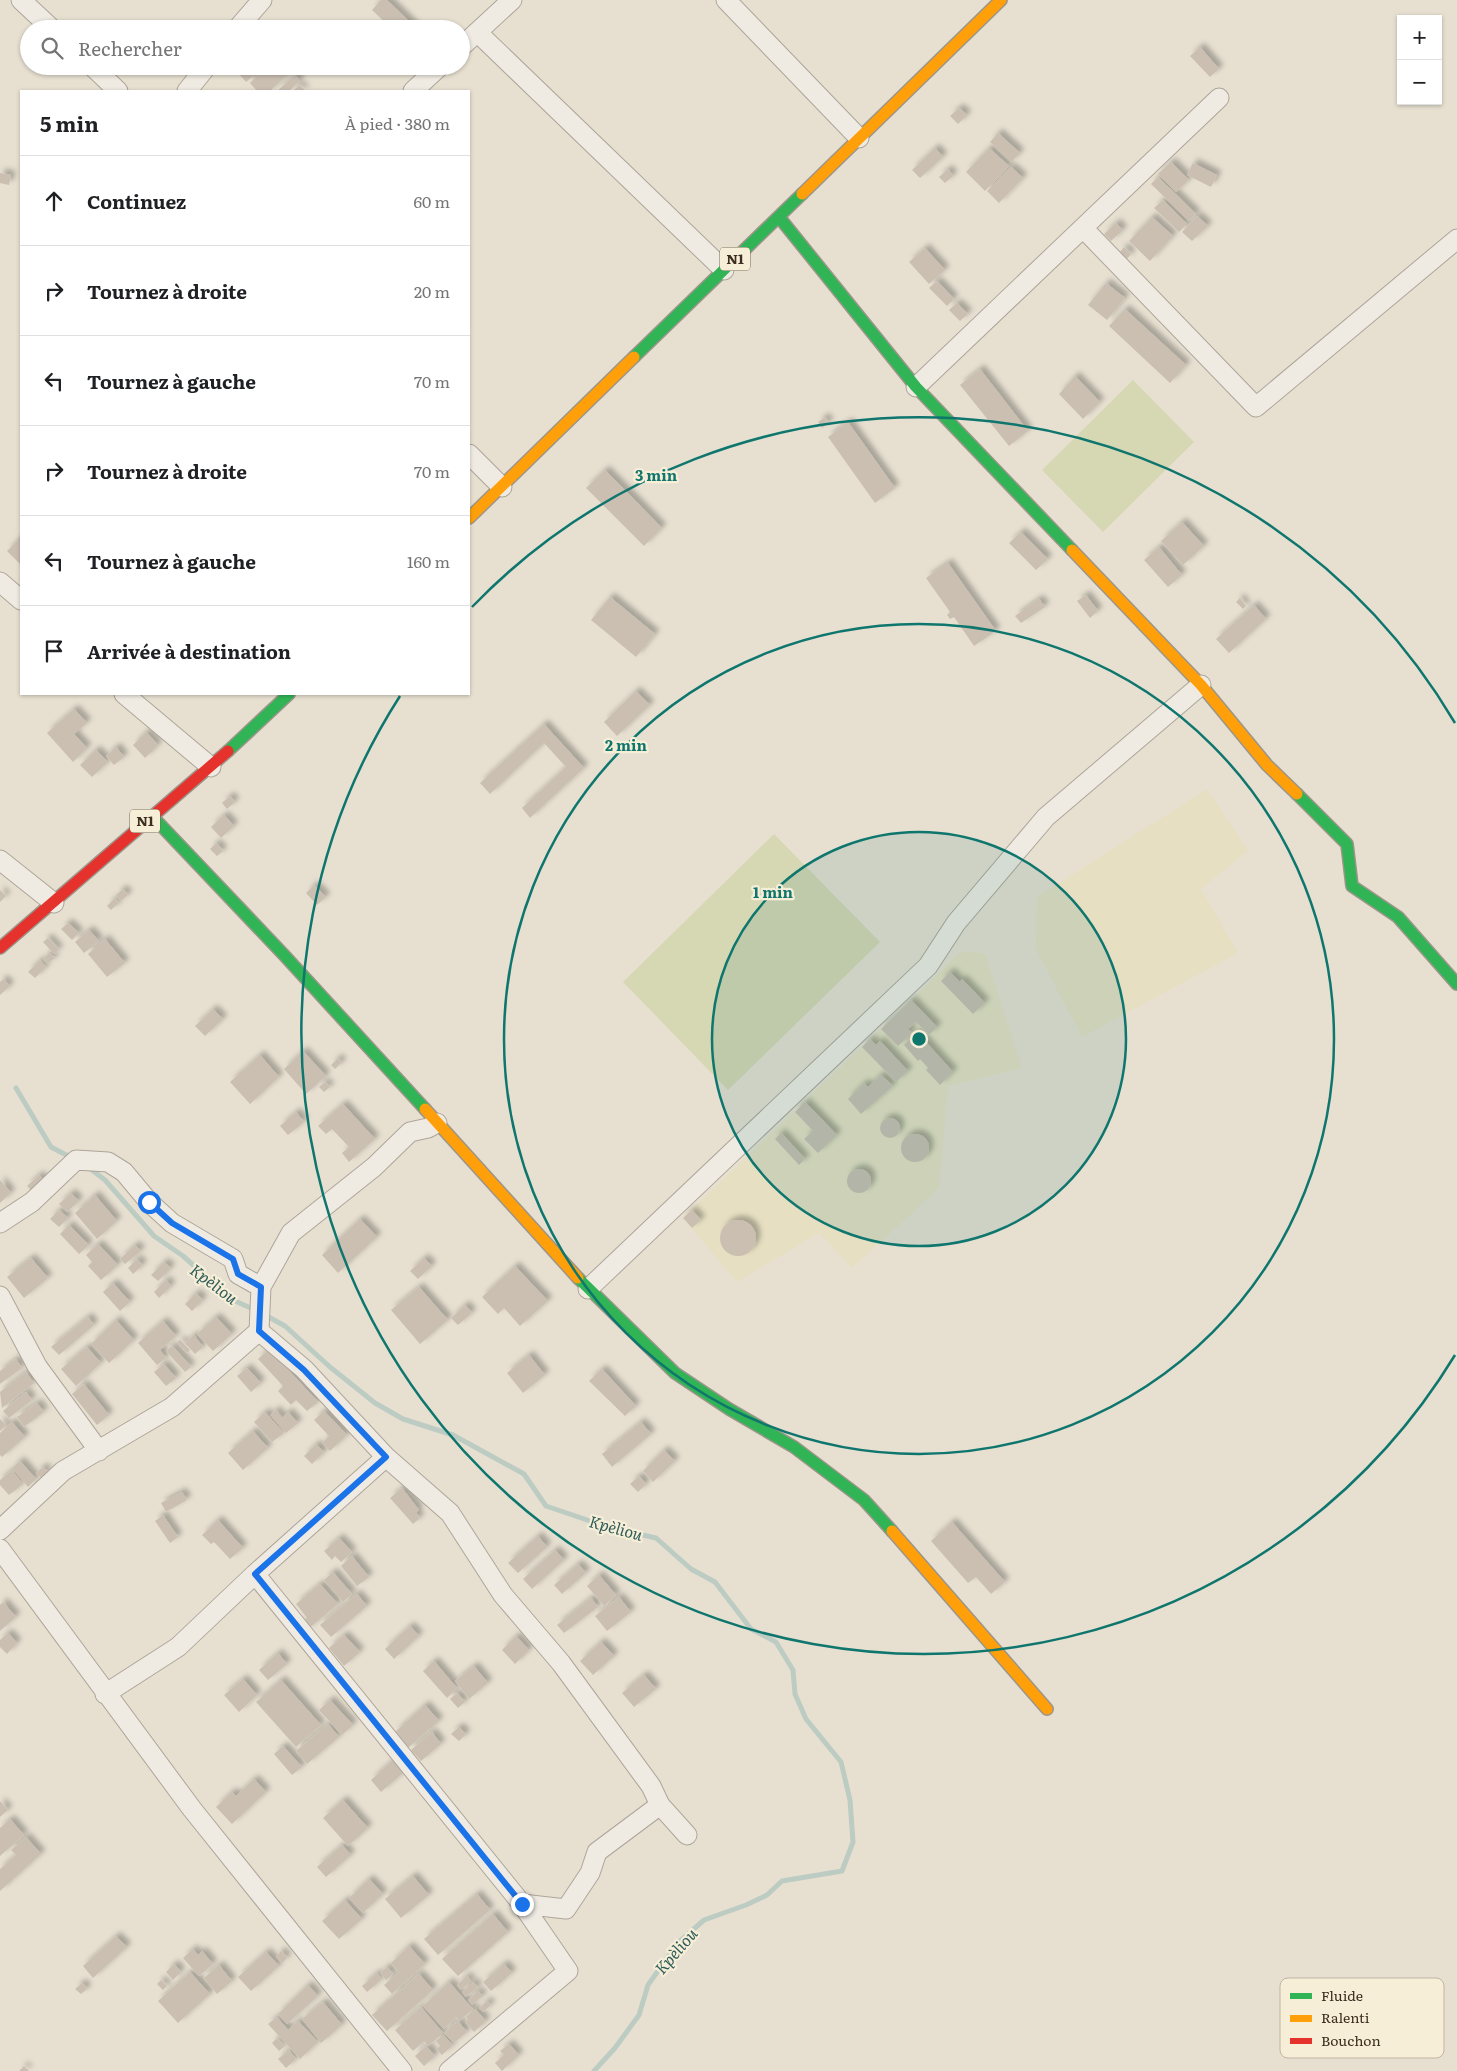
<!DOCTYPE html>
<html lang="fr">
<meta charset="utf-8">
<style>
body{margin:0;font-family:Literata,serif;background:#f2f2f2;color:#202124}
.controls{position:absolute;right:15px;top:15px;display:grid;overflow:hidden;border-radius:0px;box-shadow:0 1px 4px #0004}
.controls button{width:45px;height:45px;display:grid;place-items:center;padding:0;border:0;border-bottom:1px solid #e0e0e0;background:#fff;color:#202124;font:25px sans-serif}
.stop{position:absolute;width:15px;height:15px;margin:-11px;border:4px solid #1a73e8;border-radius:50%;background:#fff}
.stop.end{background:#1a73e8;border-color:#fff;box-shadow:0 1px 5px #0008}
.list{margin:0;padding:0;list-style:none}
h2{display:flex;justify-content:space-between;align-items:center;height:65px;margin:0;padding:0 20px;font-size:21px}
h2 small{font-size:16px;font-weight:400;color:#757577}
.list li{display:grid;grid-template-columns:32px 1fr auto;gap:15px;align-items:center;box-sizing:border-box;height:90px;padding:0 20px;border-top:1px solid #e0e0e0}
.list b{display:block;font-size:19px;white-space:nowrap}
.list em{font-size:16px;font-style:normal;color:#757577}
.icon{flex:none;width:28px;height:28px;fill:none;stroke:currentColor;stroke-width:2;stroke-linecap:round;stroke-linejoin:round}
.map{position:relative;flex:none;width:1457px;height:2071px;overflow:hidden}
.search{position:absolute;background:#fff;box-shadow:0 1px 4px #0004;left:20px;top:20px;width:450px;height:55px;display:flex;align-items:center;gap:12px;box-sizing:border-box;padding:0 18px;border-radius:28px;color:#757577;font-size:19px}
.panel{position:absolute;background:#fff;box-shadow:0 1px 4px #0004;left:20px;top:90px;width:450px;height:605px;border-radius:0px}
.map>svg:first-child{display:block}
</style>
<div class="map">
<svg width="1457" height="2071" viewBox="0 0 1457 2071">
<defs>
<filter id="shadow"><feDropShadow dx="4.5" dy="-4.5" stdDeviation="2.5" flood-color="#0004"/></filter>
</defs>
<rect width="100%" height="100%" fill="#e7e0d1"/>
<!-- farmland -->
<path fill="#e6dfc2" d="M1207,789L1248,851L1201,889L1238,953L1082,1037L1036,949L1037,897Z
M962,951L985,954L1022,1068L948,1086L939,1188L852,1268L819,1233L737,1282L683,1218Z"/>
<!-- green -->
<path fill="#d6d7b3" d="M1133,380L1194,442L1103,532L1042,470Z
M774,834L880,942L728,1090L623,982Z"/>
<g fill="none" stroke-linecap="round" stroke-linejoin="round">
<!-- stream -->
<path stroke="#bcccc2" stroke-width="5" d="M16,1088L51,1147L72,1158
M88,1167L105,1180L154,1236L183,1256L233,1300L255,1310
M265,1315L285,1326L330,1367L375,1403L403,1419L453,1435L524,1474L546,1506L608,1527L656,1538L691,1569L715,1582L751,1629L776,1642L793,1670L795,1694L806,1719L841,1762L850,1800L853,1842L842,1871L782,1881L767,1895L746,1905L704,1920L679,1942L667,1958L648,1985L639,2015L615,2048L594,2071"/>
</g>
<!-- building -->
<path fill="#cbbfb2" filter="url(#shadow)" d="M381,0H387L417,29H392L372,10Z
M1200,47L1219,69L1210,77L1190,56Z
M232,66H245L253,76L246,82Z
M267,66H274L285,77L270,91H257L250,83Z
M287,66H298L300,68L292,76L285,69Z
M344,66H362L352,75Z
M295,75L300,81L289,91H277Z
M299,85L306,91H293Z
M959,108L967,115L958,124L950,116Z
M998,133L1020,153L1011,162L990,142Z
M935,148L943,157L920,178L912,170Z
M989,148L1009,166L985,191L966,172Z
M1171,162L1189,180L1176,192L1158,174Z
M1193,163L1217,175L1211,187L1187,175Z
M1011,167L1023,178L999,203L987,191Z
M948,169L953,176L945,183L939,177Z
M0,173L11,175L9,185L0,183Z
M1158,177L1196,214L1189,221L1151,184Z
M1163,200L1187,224L1179,232L1154,208Z
M1197,216L1208,226L1192,241L1182,232Z
M1152,217L1173,236L1150,261L1129,241Z
M1116,223L1123,230L1111,241L1104,234Z
M1124,247L1131,254L1127,259L1120,252Z
M925,248L945,270L929,284L909,262Z
M937,281L954,299L947,306L929,288Z
M1106,283L1125,298L1107,320L1088,305Z
M957,303L968,314L960,321L949,310Z
M1125,309L1186,365L1170,383L1109,326Z
M980,369L1028,431L1009,446L960,385Z
M1075,376L1100,402L1083,419L1059,394Z
M825,417L829,423L822,428L818,422Z
M848,422L895,488L875,503L828,437Z
M605,470L662,528L644,546L586,488Z
M1182,522L1204,546L1183,565L1161,541Z
M1021,532L1048,559L1036,570L1009,543Z
M18,540L21,543V565L7,551Z
M1159,547L1182,575L1168,587L1144,560Z
M948,563L996,631L974,646L954,617L950,619L947,615L950,612L926,578Z
M1086,595L1098,611L1090,618L1077,601Z
M610,597L655,634L636,657L591,620Z
M1240,598L1246,606L1243,609L1236,602Z
M1039,599L1045,607L1021,623L1015,616Z
M1254,605L1266,619L1229,653L1216,639Z
M636,691L650,705L617,736L604,722Z
M74,709L87,723L74,734L87,748L73,762L47,733Z
M544,724L584,768L530,818L522,808L566,767L544,743L490,794L480,783Z
M146,732L158,745L145,758L133,745Z
M116,747L124,757L114,765L106,756Z
M96,750L108,762L92,777L80,765Z
M230,796L235,802L227,809L222,803Z
M224,815L234,826L221,838L211,827Z
M216,843L223,851L217,856L210,849Z
M314,885L326,897L317,905L306,893Z
M123,889L128,895L121,901L116,895Z
M0,890L6,896L0,902Z
M115,898L119,903L111,910L107,906Z
M68,923L79,933L72,940L61,929Z
M89,930L99,941L84,953L75,942Z
M48,938L59,950L54,954L43,942Z
M105,939L125,963L107,977L88,954Z
M49,953L55,958L47,964L43,959Z
M40,960L46,967L35,978L28,972Z
M950,972L960,982L962,979L985,1003L973,1014L941,981Z
M3,979L10,986L0,995V982Z
M911,1000L937,1027L929,1035L916,1022L908,1029L912,1033L898,1046L881,1029Z
M213,1009L223,1019L205,1036L195,1026Z
M917,1032L953,1072L940,1085L926,1070L928,1068L920,1059L918,1061L904,1045Z
M870,1039L876,1045L880,1041L908,1071L896,1082L862,1047Z
M303,1051L326,1076L306,1094L284,1069Z
M260,1055L279,1077L250,1104L230,1082Z
M338,1058L342,1062L335,1069L331,1065Z
M881,1075L893,1086L861,1114L848,1099L864,1083L868,1087Z
M325,1082L330,1087L324,1092L319,1087Z
M805,1102L837,1135L818,1153L804,1139L813,1131L795,1112Z
M343,1104L375,1139L349,1162L342,1153L349,1147L332,1129L326,1134L318,1126Z
M296,1112L304,1122L288,1135L280,1126Z
M880 1128a10 10 0 1 1 20 0a10 10 0 1 1-20 0Z
M781,1133L805,1159L799,1165L775,1139Z
M901 1148a14 14 0 1 1 28 0a14 14 0 1 1-28 0Z
M847 1181a12 12 0 1 1 24 0a12 12 0 1 1-24 0Z
M39,1175L45,1181L33,1192L27,1186Z
M0,1180L11,1193L0,1203Z
M71,1193L79,1201L67,1212L59,1204Z
M95,1195L117,1221L97,1239L75,1213Z
M59,1210L68,1218L59,1227L50,1219Z
M692,1210L701,1220L692,1228L683,1218Z
M360,1219L377,1237L338,1273L322,1255Z
M720 1238a18 18 0 1 1 36 0a18 18 0 1 1-36 0Z
M69,1225L89,1245L79,1254L60,1234Z
M98,1244L118,1265L101,1280L88,1266L92,1262L86,1255Z
M135,1245L141,1251L125,1264L120,1259Z
M31,1258L48,1278L24,1298L7,1277Z
M424,1258L432,1266L418,1279L410,1271Z
M137,1259L143,1265L133,1274L128,1268Z
M164,1262L171,1268L158,1281L151,1275Z
M515,1266L548,1301L520,1326L504,1308L498,1314L482,1297Z
M166,1280L171,1286L159,1298L154,1292Z
M113,1283L130,1302L120,1311L103,1292Z
M419,1287L448,1320L420,1344L391,1310Z
M196,1293L203,1300L192,1311L185,1304Z
M465,1305L472,1313L458,1325L451,1318Z
M88,1317L94,1325L59,1355L51,1347Z
M216,1317L232,1334L213,1351L197,1334Z
M116,1320L134,1340L109,1363L91,1344Z
M163,1321L176,1336L160,1350L166,1358L157,1365L138,1343Z
M194,1335L203,1347L195,1354L185,1343Z
M180,1340L190,1350L187,1353L177,1342Z
M172,1346L191,1367L185,1372L166,1351Z
M87,1347L101,1363L76,1386L61,1369Z
M269,1349L318,1402L307,1411L296,1400L291,1405L278,1391L283,1386L258,1359Z
M529,1355L545,1375L523,1393L507,1373Z
M16,1359L22,1368L0,1384V1371Z
M164,1364L176,1378L166,1386L154,1372Z
M247,1368L261,1383L251,1392L237,1376Z
M602,1369L636,1406L625,1416L589,1381Z
M26,1372L34,1383L2,1408L0,1392Z
M84,1384L109,1415L97,1425L72,1394Z
M26,1392L32,1400L9,1418L3,1411Z
M37,1403L44,1412L24,1427L17,1417Z
M276,1410L282,1418L288,1412L298,1423L286,1433L270,1415Z
M324,1411L347,1435L330,1451L322,1443L329,1436L314,1420Z
M265,1412L284,1433L272,1442L254,1422Z
M0,1419L6,1425L0,1431Z
M12,1422L25,1437L2,1457L0,1455V1433Z
M641,1422L651,1434L612,1467L602,1454Z
M253,1431L268,1448L243,1470L228,1453Z
M316,1444L324,1452L312,1464L304,1456Z
M664,1450L675,1461L653,1482L643,1471Z
M20,1461L36,1479L28,1487L12,1468Z
M43,1467L48,1472L41,1478L36,1473Z
M12,1470L23,1484L9,1495L0,1485V1480Z
M639,1476L646,1484L638,1492L630,1484Z
M402,1488L419,1510L416,1513L420,1518L413,1524L390,1498Z
M182,1492L187,1500L166,1512L161,1503Z
M163,1515L178,1537L170,1543L155,1521Z
M218,1520L243,1548L230,1559L214,1542L211,1544L202,1535Z
M952,1522L1005,1582L991,1594L976,1577L968,1583L931,1541Z
M538,1536L547,1547L518,1573L508,1563Z
M339,1538L352,1552L341,1562L335,1556L332,1560L324,1551Z
M555,1550L564,1560L532,1589L523,1579Z
M352,1556L369,1577L357,1586L341,1566Z
M578,1564L586,1573L562,1594L554,1585Z
M333,1572L352,1594L343,1602L324,1580Z
M599,1575L616,1595L604,1606L587,1586Z
M320,1584L338,1604L307,1630L301,1623L307,1618L296,1604Z
M357,1594L367,1606L331,1637L320,1625Z
M619,1597L631,1612L607,1631L595,1616Z
M591,1598L598,1607L564,1633L557,1625Z
M3,1602L16,1617L0,1631V1605Z
M410,1626L419,1636L394,1659L385,1649Z
M8,1633L17,1643L7,1654L0,1647V1640Z
M344,1635L360,1652L344,1666L329,1648Z
M516,1636L529,1650L515,1664L502,1650Z
M601,1642L614,1656L593,1675L580,1661Z
M278,1653L287,1664L268,1680L259,1670Z
M434,1661L457,1688L447,1698L423,1671Z
M474,1666L488,1683L469,1699L455,1681Z
M644,1675L656,1689L634,1707L622,1693Z
M243,1679L257,1695L239,1712L224,1695Z
M281,1680L321,1725L296,1747L256,1702Z
M457,1693L465,1702L458,1708L450,1699Z
M330,1700L353,1725L342,1735L319,1710Z
M425,1705L439,1721L408,1748L395,1732Z
M328,1724L339,1737L307,1764L296,1751Z
M459,1727L466,1734L459,1741L451,1734Z
M432,1732L441,1744L421,1761L411,1750Z
M283,1746L302,1767L292,1775L274,1754Z
M392,1761L403,1773L381,1792L371,1780Z
M254,1779L266,1792L232,1824L216,1807L232,1792L236,1796Z
M343,1800L368,1828L348,1846L323,1818Z
M0,1801L8,1810L0,1817Z
M10,1819L24,1835L0,1856V1828Z
M26,1837L41,1854L0,1891V1869L16,1855L11,1850Z
M342,1845L351,1855L326,1877L317,1867Z
M413,1876L429,1895L401,1918L385,1899Z
M369,1879L383,1894L363,1913L349,1898Z
M477,1894L490,1910L438,1955L424,1939Z
M345,1900L362,1919L339,1939L322,1921Z
M493,1914L508,1932L458,1976L442,1959Z
M116,1936L127,1947L93,1978L83,1966Z
M409,1946L425,1964L392,1994L384,1985L399,1972L391,1963Z
M193,1949L198,1955L202,1951L213,1964L199,1976L183,1958Z
M281,1951L287,1958L282,1963L276,1957Z
M266,1952L279,1966L251,1991L238,1977Z
M174,1964L181,1972L173,1980L166,1972Z
M504,1964L512,1973L491,1991L483,1982Z
M219,1965L232,1981L217,1994L204,1978Z
M387,1967L393,1974L386,1980L380,1973Z
M190,1972L210,1994L178,2023L158,2001Z
M377,1973L382,1979L367,1992L362,1986Z
M419,1974L433,1990L387,2031L372,2015Z
M467,1976L471,1981L461,1990L457,1985Z
M161,1980L167,1986L163,1990L157,1984Z
M449,1982L473,2009L459,2021L456,2017L444,2029L423,2006Z
M473,1982L478,1987L466,1997L462,1992Z
M82,1983L87,1989L81,1994L75,1989Z
M308,1985L318,1996L287,2024L278,2014Z
M478,1991L483,1996L472,2005L468,2000Z
M487,2001L491,2005L483,2012L479,2008Z
M323,2002L342,2025L321,2043L302,2019Z
M421,2007L443,2033L428,2046L424,2041L413,2051L395,2030Z
M475,2009L486,2021L474,2032L465,2022L468,2019L466,2017Z
M277,2017L288,2030L298,2021L318,2042L300,2059L268,2024Z
M458,2021L467,2032L454,2043L444,2033Z
M443,2035L453,2045L442,2055L436,2049L440,2046L436,2041Z
M277,2038L285,2046L279,2051L272,2043Z
M509,2044L519,2055L502,2071L495,2063L504,2055L500,2051Z
M426,2046L435,2056L424,2066L415,2056Z
M289,2050L296,2059L286,2068L278,2059Z
M24,2066L29,2071H19Z"/>
<g fill="none" stroke-linecap="round" stroke-linejoin="round">
<!-- street casing -->
<g stroke="#ada599" stroke-width="21">
<path id="street" d="M21,0L52,29
M726,0L859,138
M237,29L262,0
M477,32L724,270
M461,47L512,0
M92,66L118,91
M187,91L207,66
M413,91L440,66
M1083,228L1256,407L1457,239
M916,387L1219,98
M469,454L502,487
M0,582L21,600
M124,694L211,767
M0,860L54,903
M0,1223L32,1202L76,1160L108,1162L124,1172L149,1202L172,1223L233,1259L238,1274L261,1287
M588,1289L928,966L956,923L1046,817L1201,685
M0,1296L37,1366L99,1451
M259,1331L304,1369L386,1457L450,1513L503,1595L561,1663L651,1786L660,1805L687,1835
M0,1530L63,1471L172,1407L259,1331L261,1287L291,1233L374,1167L410,1132L428,1128L437,1123
M0,1549L192,1809L402,2071
M255,1574L522,1904L568,1971L449,2071
M105,1694L178,1647L255,1574L386,1457
M522,1904L566,1909L590,1873L597,1852L660,1805"/>
</g>
<!-- fast casing -->
<g stroke="#9c958a" stroke-width="14">
<path id="fast" d="M779,217L916,387L1072,550
M634,357L802,194
M228,751L289,694
M1297,794L1347,844L1352,886L1398,917L1457,984
M152,816L284,955L425,1109
M578,1278L675,1373L729,1409L794,1447L864,1500L892,1531"/>
</g>
<!-- slow casing -->
<g stroke="#9c958a" stroke-width="14">
<path id="slow" d="M802,194L1001,0
M469,518L634,357
M1072,550L1201,685L1267,765L1297,794
M425,1109L578,1278
M892,1531L1047,1709"/>
</g>
<!-- jam casing -->
<g stroke="#9c958a" stroke-width="14">
<path id="jam" d="M0,948L228,751"/>
</g>
<!-- street -->
<use href="#street" stroke="#efebe3" stroke-width="19"/>
<!-- fast -->
<use href="#fast" stroke="#30b455" stroke-width="11"/>
<!-- slow -->
<use href="#slow" stroke="#ff9f0a" stroke-width="11"/>
<!-- jam -->
<use href="#jam" stroke="#e5322d" stroke-width="11"/>
</g>
<g fill="none" stroke-linecap="round" stroke-linejoin="round">
<!-- route -->
<path stroke="#1a73e8" stroke-width="6" d="M149,1202L172,1223L233,1259L238,1274L261,1287L259,1331L304,1370L386,1457L255,1574L522,1904"/>
</g>
<!-- distance rings -->
<circle cx="919" cy="1039" r="207" fill="#0f766e" fill-opacity=".12"/>
<g fill="none" stroke="#0f766e" stroke-width="2.5">
<circle cx="919" cy="1039" r="207"/>
<circle cx="919" cy="1039" r="415"/>
<path d="M1455 1355A622 622 0 1 1 400 696M472 607A622 622 0 0 1 1455 723"/>
</g>
<g text-anchor="middle" stroke-width="4.5" stroke-linejoin="round" paint-order="stroke">
<!-- shield labels -->
<g fill="#f7eed8" stroke="#756857" stroke-width="1">
<rect x="720" y="247.5" width="30" height="23" rx="4"/>
<rect x="130" y="809.5" width="30" height="23" rx="4"/>
</g>
<g font-size="14" font-weight="bold" fill="#3d2e20">
<text x="735" y="264">N1</text>
<text x="145" y="826">N1</text>
</g>
<!-- water labels -->
<g font-size="16" font-style="italic" fill="#2f5d5a" stroke="#f7eed8">
<text transform="translate(214 1284) rotate(37)" y="6">Kpèliou</text>
<text transform="translate(616 1528) rotate(15)" y="6">Kpèliou</text>
<text transform="translate(676 1951) rotate(-49)" y="6">Kpèliou</text>
</g>
</g>
<!-- legend -->
<rect x="1280" y="1978" width="164" height="80" rx="8" fill="#f7eed8" stroke="#bfb4a1" stroke-width="1"/>
<rect x="1290" y="1993" width="22" height="6" fill="#30b455"/>
<rect x="1290" y="2015" width="22" height="7" fill="#ff9f0a"/>
<rect x="1290" y="2038" width="22" height="6" fill="#e5322d"/>
<g font-size="14" fill="#3d2e20">
<text x="1321" y="2001">Fluide</text>
<text x="1321" y="2023">Ralenti</text>
<text x="1321" y="2046">Bouchon</text>
</g>
<circle cx="919" cy="1039" r="8" fill="#0f766e" stroke="#f7eed8" stroke-width="2.5"/>
<g font-size="15" text-anchor="middle" font-weight="bold" fill="#0f766e" stroke="#f7eed8" stroke-width="4.5" stroke-linejoin="round" paint-order="stroke">
<text x="656" y="481">3 min</text>
<text x="626" y="751">2 min</text>
<text x="773" y="898">1 min</text>
</g>
</svg>
<div class="controls">
<button>+</button>
<button>−</button>
</div>
<div class="stop" style="left:149px;top:1202px"></div>
<div class="stop end" style="left:522px;top:1904px"></div>
<div class="search"><svg class="icon" aria-label="search" viewBox="0 0 24 24"><circle cx="10" cy="10" r="6"/><path d="M15 15l6 6"/></svg>Rechercher</div>
<section class="panel">
<h2>5 min<small>À pied · 380 m</small></h2>
<ul class="list">
<li><svg class="icon" aria-label="ahead" viewBox="0 0 24 24"><path d="M12 20V5M6 11l6-6 6 6"/></svg><div><b>Continuez</b></div><em>60 m</em></li>
<li><svg class="icon" aria-label="right" viewBox="0 0 24 24"><path d="M7 20v-9h11M14 6l5 5-5 5"/></svg><div><b>Tournez à droite</b></div><em>20 m</em></li>
<li><svg class="icon" aria-label="left" viewBox="0 0 24 24"><path d="M17 20v-9H6M10 6l-5 5 5 5"/></svg><div><b>Tournez à gauche</b></div><em>70 m</em></li>
<li><svg class="icon" aria-label="right" viewBox="0 0 24 24"><path d="M7 20v-9h11M14 6l5 5-5 5"/></svg><div><b>Tournez à droite</b></div><em>70 m</em></li>
<li><svg class="icon" aria-label="left" viewBox="0 0 24 24"><path d="M17 20v-9H6M10 6l-5 5 5 5"/></svg><div><b>Tournez à gauche</b></div><em>160 m</em></li>
<li><svg class="icon" aria-label="arrive" viewBox="0 0 24 24"><path d="M6 21V4h12l-3 4 3 4H6"/></svg><div><b>Arrivée à destination</b></div></li>
</ul>
</section>
</div>
